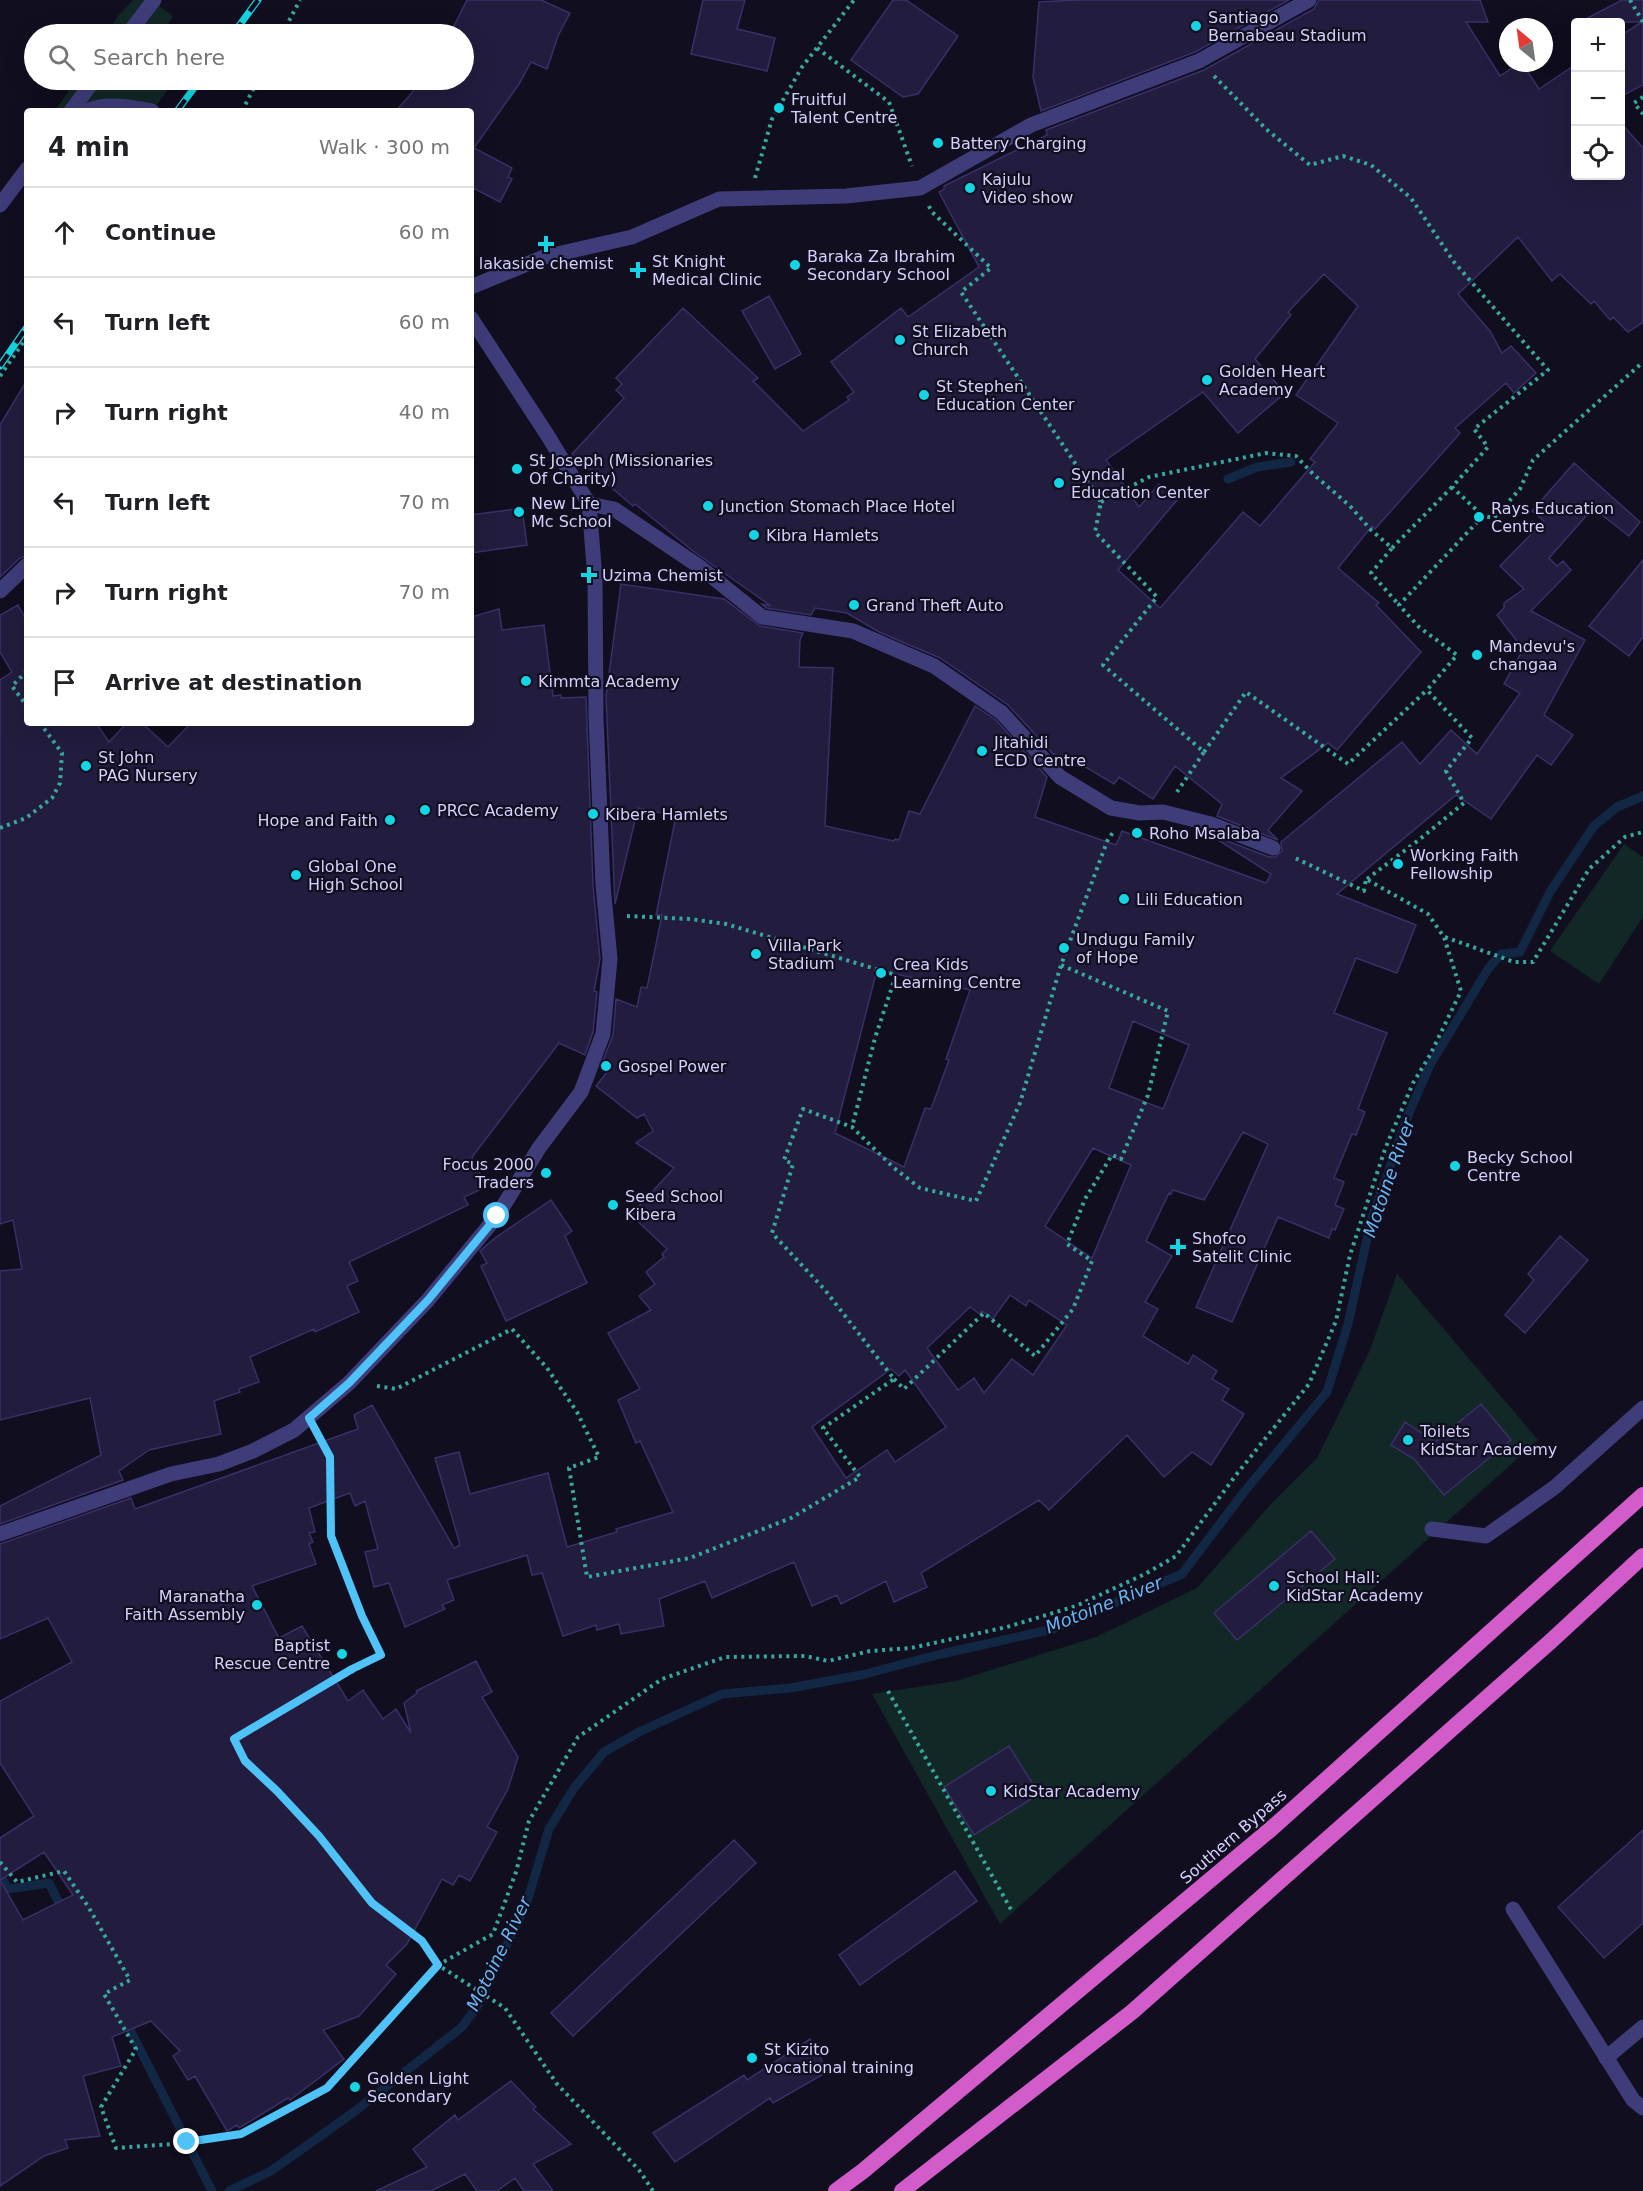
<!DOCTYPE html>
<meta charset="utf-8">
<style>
body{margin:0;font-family:"DejaVu Sans",sans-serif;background:#f6f6f6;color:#202124}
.controls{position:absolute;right:18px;top:18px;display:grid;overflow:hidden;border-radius:6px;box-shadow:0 6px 24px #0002}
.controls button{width:54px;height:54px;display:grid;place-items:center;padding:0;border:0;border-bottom:2px solid #e0e0e0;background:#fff;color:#202124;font:30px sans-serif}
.compass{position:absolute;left:1499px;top:18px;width:54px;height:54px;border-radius:50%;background:#fff;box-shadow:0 6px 24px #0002;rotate:331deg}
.stop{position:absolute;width:18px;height:18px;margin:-14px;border:4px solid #4fc3f7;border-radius:50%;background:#fff}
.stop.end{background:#4fc3f7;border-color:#fff;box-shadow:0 2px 6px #0008}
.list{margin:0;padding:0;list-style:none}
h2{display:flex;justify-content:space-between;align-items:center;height:78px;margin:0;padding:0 24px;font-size:26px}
h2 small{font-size:20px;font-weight:400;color:#757577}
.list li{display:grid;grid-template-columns:39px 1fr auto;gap:18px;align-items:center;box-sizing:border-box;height:90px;padding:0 24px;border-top:2px solid #e0e0e0}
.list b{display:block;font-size:22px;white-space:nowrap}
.list em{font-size:20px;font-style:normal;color:#757577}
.icon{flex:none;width:33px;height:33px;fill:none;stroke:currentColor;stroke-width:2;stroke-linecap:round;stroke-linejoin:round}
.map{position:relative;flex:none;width:1643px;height:2191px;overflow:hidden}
.search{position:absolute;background:#fff;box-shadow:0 6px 24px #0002;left:24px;top:24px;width:450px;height:66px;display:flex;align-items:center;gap:15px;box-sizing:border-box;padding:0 21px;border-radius:33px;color:#757577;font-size:22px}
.panel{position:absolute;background:#fff;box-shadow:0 6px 24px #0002;left:24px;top:108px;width:450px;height:618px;border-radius:6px}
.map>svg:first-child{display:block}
</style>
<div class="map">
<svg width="1643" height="2191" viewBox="0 0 1643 2191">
<rect width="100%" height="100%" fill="#100e1f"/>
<!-- green -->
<path fill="#122826" d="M133,0H151L173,16L162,34H106L118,16Z
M76,80H175L152,111H55Z
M1624,844L1643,857V917L1599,984L1550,951Z
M1397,1274L1538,1440L1000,1924L872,1694L956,1681L1096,1637L1197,1588L1271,1504L1317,1458L1370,1350Z"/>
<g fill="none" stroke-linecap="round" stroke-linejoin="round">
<!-- stream -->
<path stroke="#122744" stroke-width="9" d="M1228,479L1257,467L1291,462
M0,1875L8,1889L49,1883L64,1913
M125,2020L212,2191
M229,2191L271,2171L354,2112L462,2027L478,2005L526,1905L549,1829L574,1788L604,1752L641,1731L722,1694L790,1688L861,1675L941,1654L1053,1629L1182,1574L1244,1492L1327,1392L1348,1324L1371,1221L1409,1113L1430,1065L1488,969L1501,954L1520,952L1550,892L1594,826L1617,807L1643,796"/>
</g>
<!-- building -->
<path fill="#221c3e" stroke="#393068" stroke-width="1.5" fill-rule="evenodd" d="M467,0H541L570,13L558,36L547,69L531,62L519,84L474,148L512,168L508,177L512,179L500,202L471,187V111H396L423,80H464V34H450Z
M703,0H745L737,29L775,38L767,71L691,54Z
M893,0H906L958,36L918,94L903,97L851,60Z
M1076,0H1289L1195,52L1041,111L1033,77L1039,2Z
M1319,0H1480L1488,22H1466L1500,76L1519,63H1522L1539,89L1575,65V176H1620V122L1643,148V322L1628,332L1613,317L1610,320L1594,301L1591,304L1560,274L1552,281L1518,237L1458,294L1490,331L1502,353L1511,346L1536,373L1514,393L1506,383L1455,428L1460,433L1375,529L1372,526L1338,568L1379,603L1376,605L1421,652L1337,750L1328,743L1281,778L1302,791L1268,830L1278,840L1217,816L1222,804L1175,766L1153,799L1119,777L1114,784L1079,763L1078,766L1054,754V755L1008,705L940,658L879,632L847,613L815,608L811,615L766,608L762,604L771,606L693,551L635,504L633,506L572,454L624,398L616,390L622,384L616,378L683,308L758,378L753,381L803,431L849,400L847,397L854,392L831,362L901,308L908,317L979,267L939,192L944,189V186L1047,135L1046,130L1204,70L1314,9ZM1324,274L1358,306L1296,395L1338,423L1310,459L1315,462L1260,526L1243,512L1160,608L1118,570L1177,500L1159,484L1139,507L1106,460L1203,392L1238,433L1285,393L1255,359L1291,315L1288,312Z
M1622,0H1643V85L1620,97V36L1642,22H1580Z
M769,296L801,354L775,369L742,311Z
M27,380V556L20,558L0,577V425Z
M1574,463L1640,522L1629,536L1593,508L1549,558L1557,566L1563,561L1571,570L1531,611L1585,640L1544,715L1573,735L1551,765L1537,755L1491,819L1456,795L1337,894L1416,925L1397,973L1356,958L1334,1013L1387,1033L1358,1109L1365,1112L1356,1135L1352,1134L1334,1178L1344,1182L1335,1205L1344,1209L1335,1230L1332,1229L1329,1238L1278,1217L1232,1322L1196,1307L1268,1144L1243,1132L1204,1200L1173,1190L1171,1194L1169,1193L1146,1241L1172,1256L1145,1302L1158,1309L1143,1336L1188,1364L1193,1355L1217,1371L1212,1379L1229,1389L1222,1400L1244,1414L1211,1465L1192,1452L1164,1477L1127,1435L1049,1510L1039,1500L921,1573L927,1587L894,1602L886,1581L841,1604L837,1595L812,1606L794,1562L712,1598L705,1581L659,1599L664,1626L621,1634L619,1624L597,1630L596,1625L563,1636L542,1573L532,1575L527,1555L447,1580L454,1600L442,1605L445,1609L405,1627L389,1583L374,1587L365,1552L378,1549L365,1501L355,1506L350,1493L309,1508L315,1532L309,1533L313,1542L309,1544L316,1564L252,1586L279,1638L302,1626L348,1701L363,1690L383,1719L396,1709L411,1733L404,1703L417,1693L416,1691L476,1661L492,1692L482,1697L518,1757L508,1789L487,1827L497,1832L470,1881L459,1875L453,1885L442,1879L407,1944L386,1965L396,1974L359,2016L323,2030L344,2059L290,2100L288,2098L239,2128L237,2125L227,2131L195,2076L188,2080L173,2056L180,2051L151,2021L112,2037L121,2066L83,2076L100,2136L65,2140L68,2148L44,2156L0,2186V1838L34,1816L0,1763V1701L72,1662L48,1618L0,1639V1544L131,1498L135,1509L358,1429L354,1415L372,1405L454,1548L460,1545L435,1458L459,1452L470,1494L548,1473L567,1547L617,1532L616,1529L673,1512L640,1441L636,1443L618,1400L640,1389L608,1333L651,1310L639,1296L655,1284L646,1272L664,1257L662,1254L667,1249L631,1215L674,1168L636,1143L653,1131L644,1114L637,1118L596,1086L611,1067L602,1063L613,1035L616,999L637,1007L641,987L647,988L662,915H656L676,816L638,808L615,904L606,696L621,584L724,599L760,626L803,633L800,640L799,667L833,668L825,826L894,841L895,839L899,840L909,811L920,814L975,706L996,720L1047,777L1035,817L1116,845L1122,831L1266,883L1271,874L1209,834L1269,857H1275L1282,851L1281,842L1402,742L1420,764L1451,730L1477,754L1520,693L1504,684L1523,649L1497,615L1504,608V603L1524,589L1500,566L1544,521L1532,511ZM877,970L970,990L946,1059L949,1060L931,1109L925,1108L904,1167L835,1133ZM1133,1021L1189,1045L1163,1109L1109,1088ZM1093,1148L1131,1165L1092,1258L1045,1226ZM1010,1295L1026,1306L1029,1300L1067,1325L1033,1375L1012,1359L984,1393L974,1378L958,1390L927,1348L970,1307L980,1314L982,1311L993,1319ZM891,1369L899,1376L905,1370L946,1427L895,1462L887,1450L846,1478L812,1427ZM44,1852L73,1895L23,1920L0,1880Z
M522,508L527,545L471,553V515Z
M1643,560V637L1629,656L1589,626Z
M18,605L27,621V723H96L109,742L127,723H142L168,747L191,723H471V617L499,609L502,630L544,625L553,696L561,695V698L586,697L593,885L600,959L594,991L597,992L593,1032L585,1055L559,1043L472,1157L486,1187L464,1197L468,1205L349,1262L358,1281L347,1286L359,1312L315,1332L314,1329L250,1357L259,1382L239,1389L240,1392L214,1401L221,1434L149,1450L119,1471L123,1480L0,1524V1506L101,1455L90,1398L0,1420V1271L22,1269L13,1220L0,1224V680L12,672L0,652V615Z
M551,1200L572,1231L565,1236L587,1283L506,1321L481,1266L487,1263L480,1251L495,1238Z
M1560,1236L1588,1260L1525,1333L1505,1315L1534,1280L1528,1274Z
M1481,1404L1511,1440L1444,1495L1414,1459L1391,1445L1405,1422L1435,1442Z
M1311,1531L1335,1559L1237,1640L1214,1613Z
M1009,1746L1039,1794L974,1835L944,1787Z
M1643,1830V1923L1604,1958L1558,1907Z
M734,1840L756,1863L573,2036L551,2013Z
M955,1871L977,1901L860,1985L839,1955Z
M810,2039L825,2066L822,2075L773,2103L770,2098L675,2162L653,2133L744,2075L747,2080Z
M511,2081L536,2107L533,2109L571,2144L533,2164L553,2191H524L515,2178L497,2191H477L465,2174L431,2191H376L427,2167L413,2149L455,2115L458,2120Z"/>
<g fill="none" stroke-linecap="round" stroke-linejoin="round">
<!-- path -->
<path stroke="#38a79c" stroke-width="4" stroke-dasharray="3 4.5" stroke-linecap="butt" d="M1630,0L1643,22
M282,34L300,0
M817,48L889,102L912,166
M1214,76L1266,129L1310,165L1343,156L1371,165L1411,198L1454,262L1548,370L1474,429L1488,447L1452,487L1483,516
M1643,97L1634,103L1643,114
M242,111L258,80
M755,178L772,119L802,67L854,0
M929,206L931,211L991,268L961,292L1101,502L1095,532L1157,597L1103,665L1204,752L1177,792
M0,376L27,337
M1101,502L1149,477L1266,453L1296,456L1313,474L1350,506L1371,530L1392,548L1371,573L1399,605
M1392,548L1452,487
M27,671L12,686L27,706
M1204,752L1246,692L1348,764L1427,690
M0,828L26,818L52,798L60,783L62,753L40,723
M1367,879L1420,839L1464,803L1446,771L1472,738L1427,690L1457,655L1419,627L1399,605L1483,516L1494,518L1520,489L1533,460L1643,362
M627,916L690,919L726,924L896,975L875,1038L852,1127
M1445,937L1514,962H1533L1589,869L1625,837L1643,832
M894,1379L904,1389L984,1313L1035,1356L1073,1309L1092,1261L1067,1244L1085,1199L1112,1155L1121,1159L1148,1095L1168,1011L1061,965
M377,1386L396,1389L512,1329L547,1368L577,1412L599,1457L569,1468L587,1577L690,1558L791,1518L860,1477L823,1428L894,1379L825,1290L772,1233L793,1164L784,1160L803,1109L852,1127L894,1168L920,1188L976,1201L1020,1103L1061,965L1108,839L1115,830
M319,1437L330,1457L331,1536L362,1616L381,1655L234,1739L245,1761L277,1791L319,1836L372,1903L422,1941L438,1965L505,2008L557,2084L639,2170L653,2191
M888,1691L1013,1913
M0,1862L17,1882L64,1871L89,1908L130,1980L104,1994L136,2049L101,2107L116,2148L174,2144L241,2134L296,2106L327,2088L438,1965L493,1934L516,1872L529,1821L578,1737L662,1679L725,1657L805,1656L828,1661L870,1651L911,1648L1007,1627L1076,1606L1145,1574L1176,1556L1236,1475L1309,1384L1336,1321L1350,1255L1385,1149L1413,1083L1430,1055L1461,991L1444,937L1428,914L1366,879L1364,891L1293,857"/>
<!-- service -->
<path stroke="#3e3d7a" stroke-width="15" d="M1432,1529L1486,1536L1555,1487L1643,1408
M1606,2058L1643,2027"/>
<!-- minor -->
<path stroke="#3e3d7a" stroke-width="15" d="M128,34L154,0
M71,111L94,80
M87,111C105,102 132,107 152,111
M0,205L27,169
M471,287L544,257L632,237L719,199L846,196L920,188L1031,125L1199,61L1309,0
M589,504L614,509L700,567L762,617L853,631L934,666L1002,713L1060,777L1111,808L1140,813L1163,812L1211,824L1273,848
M0,591L27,565
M0,1534L171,1474L219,1464L253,1451L294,1430L349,1383L428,1300L497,1216L539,1148L581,1092L603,1034L610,959L603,885L596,717L595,578L589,504L548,436L471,318
M1513,1909L1633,2100L1643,2108"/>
<!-- trunk -->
<path stroke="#d35ccb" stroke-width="16" d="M836,2191L863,2171L1271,1829L1643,1495
M902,2191L1132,2012L1551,1641L1643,1556"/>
<!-- rail casing -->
<g stroke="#14d5e3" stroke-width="7">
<path id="rail" d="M233,34L258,0
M177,111L200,80
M0,366L27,327"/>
</g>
<!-- rail -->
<use href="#rail" stroke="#100e1f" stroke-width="4.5" stroke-dasharray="14" stroke-linecap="butt"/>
</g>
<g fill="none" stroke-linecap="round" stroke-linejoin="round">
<!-- route -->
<path stroke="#4fc3f7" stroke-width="8" d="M187,2142L241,2134L327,2088L438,1965L422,1941L372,1903L319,1836L277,1791L245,1761L234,1739L352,1669L381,1655L362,1616L331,1536L330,1457L309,1418L349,1383L428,1300L497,1216"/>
</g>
<!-- markers -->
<g fill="#14d5e3" stroke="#100e1f" stroke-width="2">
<circle cx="1196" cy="26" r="6"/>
<circle cx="779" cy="108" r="6"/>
<circle cx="938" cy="143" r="6"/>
<circle cx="970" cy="188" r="6"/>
<path d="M543 235h6v6h6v6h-6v6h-6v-6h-6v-6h6z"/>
<circle cx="795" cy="265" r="6"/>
<path d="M635 261h6v6h6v6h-6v6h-6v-6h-6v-6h6z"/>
<circle cx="900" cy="340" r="6"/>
<circle cx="1207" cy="380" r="6"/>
<circle cx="924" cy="395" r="6"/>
<circle cx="517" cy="469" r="6"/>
<circle cx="1059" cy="483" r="6"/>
<circle cx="708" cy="506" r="6"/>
<circle cx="519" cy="512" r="6"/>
<circle cx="1479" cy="517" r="6"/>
<circle cx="754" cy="535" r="6"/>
<path d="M586 566h6v6h6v6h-6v6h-6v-6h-6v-6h6z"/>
<circle cx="854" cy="605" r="6"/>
<circle cx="1477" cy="655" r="6"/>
<circle cx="526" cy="681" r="6"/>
<circle cx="982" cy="751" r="6"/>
<circle cx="86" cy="766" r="6"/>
<circle cx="425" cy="810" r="6"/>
<circle cx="593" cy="814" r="6"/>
<circle cx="390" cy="820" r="6"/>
<circle cx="1137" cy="833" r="6"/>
<circle cx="1398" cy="864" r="6"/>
<circle cx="296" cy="875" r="6"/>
<circle cx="1124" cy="899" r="6"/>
<circle cx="1064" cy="948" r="6"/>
<circle cx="756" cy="954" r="6"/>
<circle cx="881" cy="973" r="6"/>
<circle cx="606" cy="1066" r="6"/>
<circle cx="1455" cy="1166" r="6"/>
<circle cx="546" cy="1173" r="6"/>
<circle cx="613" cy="1205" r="6"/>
<path d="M1175 1238h6v6h6v6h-6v6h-6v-6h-6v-6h6z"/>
<circle cx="1408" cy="1440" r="6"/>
<circle cx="1274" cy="1586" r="6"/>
<circle cx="257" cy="1605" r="6"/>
<circle cx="342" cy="1654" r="6"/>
<circle cx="991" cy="1791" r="6"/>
<circle cx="752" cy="2058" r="6"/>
<circle cx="355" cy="2087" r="6"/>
</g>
<g text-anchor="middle" stroke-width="4.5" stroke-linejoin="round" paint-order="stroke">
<!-- poi labels -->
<g font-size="16" fill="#d3d0fb" stroke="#100e1f" text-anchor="start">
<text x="1208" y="23">Santiago<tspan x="1208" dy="18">Bernabeau Stadium</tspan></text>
<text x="791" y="105">Fruitful<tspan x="791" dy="18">Talent Centre</tspan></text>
<text x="950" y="149">Battery Charging</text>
<text x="982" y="185">Kajulu<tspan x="982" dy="18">Video show</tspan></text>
<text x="807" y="262">Baraka Za Ibrahim<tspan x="807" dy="18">Secondary School</tspan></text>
<text x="652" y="267">St Knight<tspan x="652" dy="18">Medical Clinic</tspan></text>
<text x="546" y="269" text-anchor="middle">lakaside chemist</text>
<text x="912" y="337">St Elizabeth<tspan x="912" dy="18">Church</tspan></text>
<text x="1219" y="377">Golden Heart<tspan x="1219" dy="18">Academy</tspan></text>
<text x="936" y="392">St Stephen<tspan x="936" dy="18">Education Center</tspan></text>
<text x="529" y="466">St Joseph (Missionaries<tspan x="529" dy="18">Of Charity)</tspan></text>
<text x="1071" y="480">Syndal<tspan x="1071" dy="18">Education Center</tspan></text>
<text x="531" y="509">New Life<tspan x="531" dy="18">Mc School</tspan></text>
<text x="720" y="512">Junction Stomach Place Hotel</text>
<text x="1491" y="514">Rays Education<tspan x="1491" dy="18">Centre</tspan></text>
<text x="766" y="541">Kibra Hamlets</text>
<text x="602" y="581">Uzima Chemist</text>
<text x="866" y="611">Grand Theft Auto</text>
<text x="1489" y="652">Mandevu's<tspan x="1489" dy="18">changaa</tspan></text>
<text x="538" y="687">Kimmta Academy</text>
<text x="994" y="748">Jitahidi<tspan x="994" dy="18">ECD Centre</tspan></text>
<text x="98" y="763">St John<tspan x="98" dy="18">PAG Nursery</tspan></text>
<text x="437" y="816">PRCC Academy</text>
<text x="605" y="820">Kibera Hamlets</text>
<text x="378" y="826" text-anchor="end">Hope and Faith</text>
<text x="1149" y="839">Roho Msalaba</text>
<text x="1410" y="861">Working Faith<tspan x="1410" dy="18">Fellowship</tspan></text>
<text x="308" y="872">Global One<tspan x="308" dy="18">High School</tspan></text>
<text x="1136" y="905">Lili Education</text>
<text x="1076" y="945">Undugu Family<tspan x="1076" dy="18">of Hope</tspan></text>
<text x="768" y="951">Villa Park<tspan x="768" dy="18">Stadium</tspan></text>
<text x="893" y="970">Crea Kids<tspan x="893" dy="18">Learning Centre</tspan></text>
<text x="618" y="1072">Gospel Power</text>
<text x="1467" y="1163">Becky School<tspan x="1467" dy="18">Centre</tspan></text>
<text x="534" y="1170" text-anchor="end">Focus 2000<tspan x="534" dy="18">Traders</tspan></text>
<text x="625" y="1202">Seed School<tspan x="625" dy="18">Kibera</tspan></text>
<text x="1192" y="1244">Shofco<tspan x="1192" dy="18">Satelit Clinic</tspan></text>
<text x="1420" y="1437">Toilets<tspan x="1420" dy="18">KidStar Academy</tspan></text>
<text x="1286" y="1583">School Hall:<tspan x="1286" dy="18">KidStar Academy</tspan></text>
<text x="245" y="1602" text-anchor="end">Maranatha<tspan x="245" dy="18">Faith Assembly</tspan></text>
<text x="330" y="1651" text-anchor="end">Baptist<tspan x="330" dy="18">Rescue Centre</tspan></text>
<text x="1003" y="1797">KidStar Academy</text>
<text x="764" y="2055">St Kizito<tspan x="764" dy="18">vocational training</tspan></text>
<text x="367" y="2084">Golden Light<tspan x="367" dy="18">Secondary</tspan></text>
</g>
<!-- street labels -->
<g font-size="16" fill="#d3d0fb" stroke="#100e1f">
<text transform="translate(1233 1836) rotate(-41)" y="6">Southern Bypass</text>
</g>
<!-- water labels -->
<g font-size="18" font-style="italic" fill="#67b6f2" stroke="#100e1f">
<text transform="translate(1389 1178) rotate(-71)" y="6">Motoine River</text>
<text transform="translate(1104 1605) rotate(-22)" y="6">Motoine River</text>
<text transform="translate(499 1954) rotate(-64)" y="6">Motoine River</text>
</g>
</g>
</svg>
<div class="controls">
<button>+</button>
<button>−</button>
<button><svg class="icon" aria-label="locate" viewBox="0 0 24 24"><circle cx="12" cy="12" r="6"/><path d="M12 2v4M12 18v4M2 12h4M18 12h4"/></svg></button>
</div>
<svg class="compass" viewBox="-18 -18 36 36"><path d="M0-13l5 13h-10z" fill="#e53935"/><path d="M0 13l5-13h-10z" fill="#757577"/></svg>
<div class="stop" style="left:497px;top:1216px"></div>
<div class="stop end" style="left:187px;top:2142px"></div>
<div class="search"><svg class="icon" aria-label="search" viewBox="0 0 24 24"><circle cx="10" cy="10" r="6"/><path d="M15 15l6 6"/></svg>Search here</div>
<section class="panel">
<h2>4 min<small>Walk · 300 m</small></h2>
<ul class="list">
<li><svg class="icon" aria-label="ahead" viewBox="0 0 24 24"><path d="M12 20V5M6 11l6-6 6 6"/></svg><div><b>Continue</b></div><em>60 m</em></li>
<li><svg class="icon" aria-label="left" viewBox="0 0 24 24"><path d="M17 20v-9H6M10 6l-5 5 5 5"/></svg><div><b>Turn left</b></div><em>60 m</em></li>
<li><svg class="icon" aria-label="right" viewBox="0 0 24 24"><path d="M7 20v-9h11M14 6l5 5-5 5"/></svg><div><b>Turn right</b></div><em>40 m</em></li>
<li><svg class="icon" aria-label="left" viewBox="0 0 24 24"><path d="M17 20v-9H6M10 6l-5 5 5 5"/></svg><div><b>Turn left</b></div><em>70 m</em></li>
<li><svg class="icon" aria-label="right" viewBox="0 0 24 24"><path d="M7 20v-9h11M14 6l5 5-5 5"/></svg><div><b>Turn right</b></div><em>70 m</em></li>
<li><svg class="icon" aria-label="arrive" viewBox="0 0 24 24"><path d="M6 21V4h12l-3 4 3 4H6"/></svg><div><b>Arrive at destination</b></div></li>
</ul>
</section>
</div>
